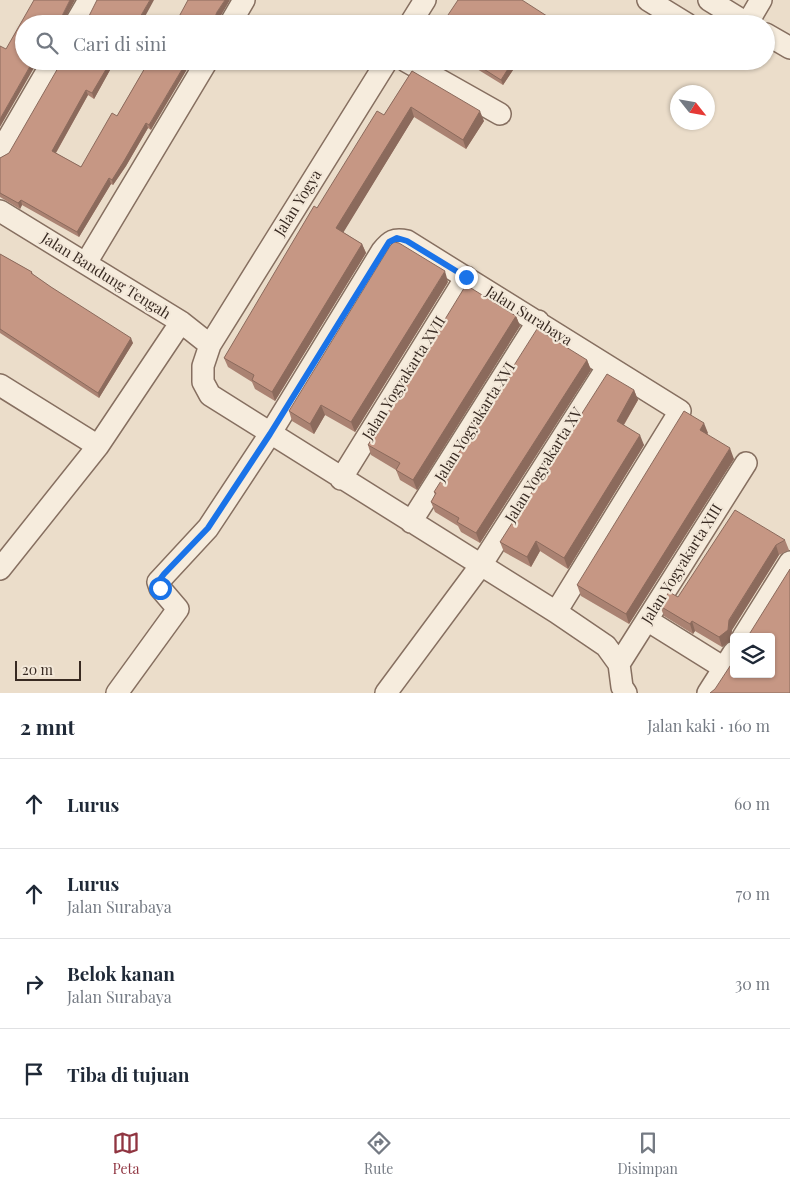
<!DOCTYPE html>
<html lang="id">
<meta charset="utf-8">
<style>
body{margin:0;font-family:"Playfair Display",serif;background:#f2f2f3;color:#1f2937}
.controls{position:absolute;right:15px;bottom:15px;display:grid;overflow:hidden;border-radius:5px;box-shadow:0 1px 4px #0004}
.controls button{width:45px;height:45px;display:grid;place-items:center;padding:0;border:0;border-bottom:1px solid #e0e1e3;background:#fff;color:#1f2937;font:25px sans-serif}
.compass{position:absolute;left:670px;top:85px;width:45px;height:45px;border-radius:50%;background:#fff;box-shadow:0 1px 4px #0004;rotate:121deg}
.scale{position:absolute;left:15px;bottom:12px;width:66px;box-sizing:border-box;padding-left:5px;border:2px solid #382a22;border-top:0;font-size:14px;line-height:18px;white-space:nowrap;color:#382a22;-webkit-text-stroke:4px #f3e8d9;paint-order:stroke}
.stop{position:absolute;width:15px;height:15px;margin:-11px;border:4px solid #1a73e8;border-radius:50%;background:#fff}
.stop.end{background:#1a73e8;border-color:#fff;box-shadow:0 1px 5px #0008}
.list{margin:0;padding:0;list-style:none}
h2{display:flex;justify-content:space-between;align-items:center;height:65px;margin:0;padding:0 20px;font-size:21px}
h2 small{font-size:16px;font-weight:400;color:#747a83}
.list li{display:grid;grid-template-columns:32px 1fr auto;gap:15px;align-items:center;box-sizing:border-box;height:90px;padding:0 20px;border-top:1px solid #e0e1e3}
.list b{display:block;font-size:19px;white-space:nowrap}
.list p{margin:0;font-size:16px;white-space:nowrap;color:#747a83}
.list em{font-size:16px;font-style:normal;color:#747a83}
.icon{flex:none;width:28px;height:28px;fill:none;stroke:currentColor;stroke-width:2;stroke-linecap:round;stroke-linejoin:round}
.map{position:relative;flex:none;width:790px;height:693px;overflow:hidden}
.search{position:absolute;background:#fff;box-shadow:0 1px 4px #0004;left:15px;right:15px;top:15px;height:55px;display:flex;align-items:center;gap:12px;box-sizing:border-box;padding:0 18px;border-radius:28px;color:#747a83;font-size:19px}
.sheet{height:425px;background:#fff}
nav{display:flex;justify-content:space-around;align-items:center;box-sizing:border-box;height:70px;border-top:1px solid #e0e1e3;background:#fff;font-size:14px;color:#747a83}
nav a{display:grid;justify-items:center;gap:2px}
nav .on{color:#903541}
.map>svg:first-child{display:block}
</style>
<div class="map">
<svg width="790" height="693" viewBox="0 0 790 693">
<rect width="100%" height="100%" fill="#ebddca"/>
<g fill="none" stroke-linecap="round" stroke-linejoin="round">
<!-- minor casing -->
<g stroke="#866f60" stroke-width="24">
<path id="minor" d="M648,0L687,24
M709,0L748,24
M75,24L89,0
M230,24L244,0
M410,24L425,0
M747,24L761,0
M766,34L790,48
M387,61L210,345L203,366V382L210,395L556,612L606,646L619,664L622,687L626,693
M406,61L500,114
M0,152L53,61
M0,211L181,322L210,345
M86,263L207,61
M0,385L98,446
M341,479L466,277
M411,522L538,321
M0,569L98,446L181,322
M647,620L724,668
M743,637L790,562
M619,664L746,463
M117,693L178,609L160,588L158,582L208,528L270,434L382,251C390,241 394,238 407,241L680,411L556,612
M386,693L481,565L608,366
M708,693L734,652"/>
</g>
<!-- minor -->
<use href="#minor" stroke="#f6ecdd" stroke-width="21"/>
</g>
<!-- wall -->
<path fill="#aa8272" d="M115,61L94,99L88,95L56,153L81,167L117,116L149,61L151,130L148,128L126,166L113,185L111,184L79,237L22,205L20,209L0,197V158L9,153Z
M464,61H519L503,85Z
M412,71L484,121L466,149L414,117L343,232L362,244L366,253L275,401L255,389L252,382L228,367L224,358L317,208L384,115Z
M0,254L32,272L33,275L133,343L99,398L0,333Z
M448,282L355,432L325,415L314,434L292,421L289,411Z
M516,316L520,326L417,490L400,480L396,470L371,455L368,445Z
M587,360L591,370L480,543L461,532L458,526L435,512L431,502L435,495L434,492Z
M634,390L638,400L624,425L644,445L568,569L540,551L531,567L504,552L500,542Z
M708,433L707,435L734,459L629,624L581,596L577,585Z
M785,540L789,550L779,555L732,630L731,640L722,647L695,631L693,634L664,616L660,606L678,597Z"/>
<!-- shaded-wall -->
<path fill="#8b6a5c" d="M70,0H75L62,24L61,18Z
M150,0H154L141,24H136Z
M225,0H230L216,24H212L217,12Z
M550,18L552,23L551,24H546Z
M33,61H38L0,127V119Z
M111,61H115L94,99L92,93Z
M187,61H192L151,130L149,125Z
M513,61H519L503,85L501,80Z
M86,90L88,95L54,156L52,151Z
M411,107L414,117L340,238L336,228Z
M480,111L484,121L466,149L463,140Z
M146,123L148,128L126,166L113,185L112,180Z
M109,178L111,184L79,237L77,232Z
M21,200L22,205L20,209L18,203Z
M362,244L366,253L275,401L272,392Z
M445,271L448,282L355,432L351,422Z
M516,316L520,326L417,490L413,480Z
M131,338L133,343L99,398L98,393Z
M587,360L591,370L480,543L476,533Z
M634,390L638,400L620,431L617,421Z
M321,405L325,415L314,434L310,424Z
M704,423L708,433L703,441L700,430Z
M640,435L644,445L568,569L564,558Z
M730,448L734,459L629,624L626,614Z
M536,541L540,551L531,567L527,557Z
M776,545L779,555L732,630L731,640L722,647L719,637Z
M692,621L695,631L693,634L690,624Z"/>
<!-- building -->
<path fill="#c69784" stroke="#8b6a5c" d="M34,0H70L61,18L62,24H24V61H33L0,119V46L6,49Z
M97,0H150L136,24H85Z
M188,0H225L217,12L212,24H175Z
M458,0H522L550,18L546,24H442Z
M62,61H111L92,93L86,90L52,151L81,167L112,113L117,116L149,61H187L149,125L146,123L124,161L112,180L109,178L77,232L21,200L18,203L0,193V158L9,153Z
M471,61H513L501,80Z
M412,71L480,111L463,140L411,107L336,228L362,244L272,392L252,380L254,375L224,358L314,206L317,208L377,111L384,115Z
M394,242L399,243L445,271L351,422L321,405L310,424L289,411L390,246Z
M0,254L32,272L31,273L51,287L131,338L98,393L0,329Z
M466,285L516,316L413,480L396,470L400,463L368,445Z
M537,329L587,360L476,533L457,522L459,518L431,502L436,493L434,492Z
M607,374L634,390L617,421L640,435L564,558L536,541L527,557L500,542Z
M684,411L704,423L700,430L730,448L626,614L577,585Z
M735,510L785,540L776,545L729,620L728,630L719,637L692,621L690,624L660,606L669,592L678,597Z
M790,569V693H710L715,689L734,660V674H771V637H745L750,633Z"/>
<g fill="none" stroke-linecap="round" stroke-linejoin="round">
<!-- route -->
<path stroke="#1a73e8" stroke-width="6" d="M160,588L158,582L164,574L208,528L270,434L389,242L397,238L407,241L466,277"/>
</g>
<g text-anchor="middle" stroke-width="4.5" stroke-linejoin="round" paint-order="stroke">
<!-- street labels -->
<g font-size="15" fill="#382a22" stroke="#f3e8d9">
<text transform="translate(298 203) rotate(-58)" y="5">Jalan Yogya</text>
<text transform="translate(106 276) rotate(32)" y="5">Jalan Bandung Tengah</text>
<text transform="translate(529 316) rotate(32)" y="5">Jalan Surabaya</text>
<text transform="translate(404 378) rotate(-58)" y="5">Jalan Yogyakarta XVII</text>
<text transform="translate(475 422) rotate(-58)" y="5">Jalan Yogyakarta XVI</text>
<text transform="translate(544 465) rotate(-58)" y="5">Jalan Yogyakarta XV</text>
<text transform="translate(682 564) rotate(-58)" y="5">Jalan Yogyakarta XIII</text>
</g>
</g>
</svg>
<div class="controls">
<button><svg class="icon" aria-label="layers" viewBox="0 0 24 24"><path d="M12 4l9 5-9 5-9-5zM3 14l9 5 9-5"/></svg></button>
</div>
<svg class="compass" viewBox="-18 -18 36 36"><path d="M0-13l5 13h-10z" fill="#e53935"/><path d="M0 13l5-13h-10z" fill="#747a83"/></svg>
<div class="scale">20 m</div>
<div class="stop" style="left:160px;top:588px"></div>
<div class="stop end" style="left:466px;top:277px"></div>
<div class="search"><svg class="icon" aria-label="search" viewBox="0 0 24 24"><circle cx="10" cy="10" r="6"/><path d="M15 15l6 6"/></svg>Cari di sini</div>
</div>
<section class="sheet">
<h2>2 mnt<small>Jalan kaki · 160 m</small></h2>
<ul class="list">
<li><svg class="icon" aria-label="ahead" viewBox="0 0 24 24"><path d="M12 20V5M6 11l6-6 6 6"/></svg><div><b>Lurus</b></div><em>60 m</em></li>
<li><svg class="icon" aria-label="ahead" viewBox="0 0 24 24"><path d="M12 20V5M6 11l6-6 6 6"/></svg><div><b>Lurus</b><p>Jalan Surabaya</p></div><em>70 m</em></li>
<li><svg class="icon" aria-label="right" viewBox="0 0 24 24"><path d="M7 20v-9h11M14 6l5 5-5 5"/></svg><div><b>Belok kanan</b><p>Jalan Surabaya</p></div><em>30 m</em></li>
<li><svg class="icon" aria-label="arrive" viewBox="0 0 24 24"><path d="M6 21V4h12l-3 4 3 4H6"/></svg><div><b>Tiba di tujuan</b></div></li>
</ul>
</section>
<nav>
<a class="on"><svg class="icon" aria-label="map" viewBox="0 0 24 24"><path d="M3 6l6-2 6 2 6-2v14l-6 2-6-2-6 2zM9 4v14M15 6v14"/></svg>Peta</a>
<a><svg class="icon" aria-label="directions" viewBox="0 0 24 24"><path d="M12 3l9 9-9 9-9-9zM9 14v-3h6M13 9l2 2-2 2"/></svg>Rute</a>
<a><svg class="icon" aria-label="saved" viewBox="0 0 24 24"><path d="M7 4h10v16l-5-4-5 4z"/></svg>Disimpan</a>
</nav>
